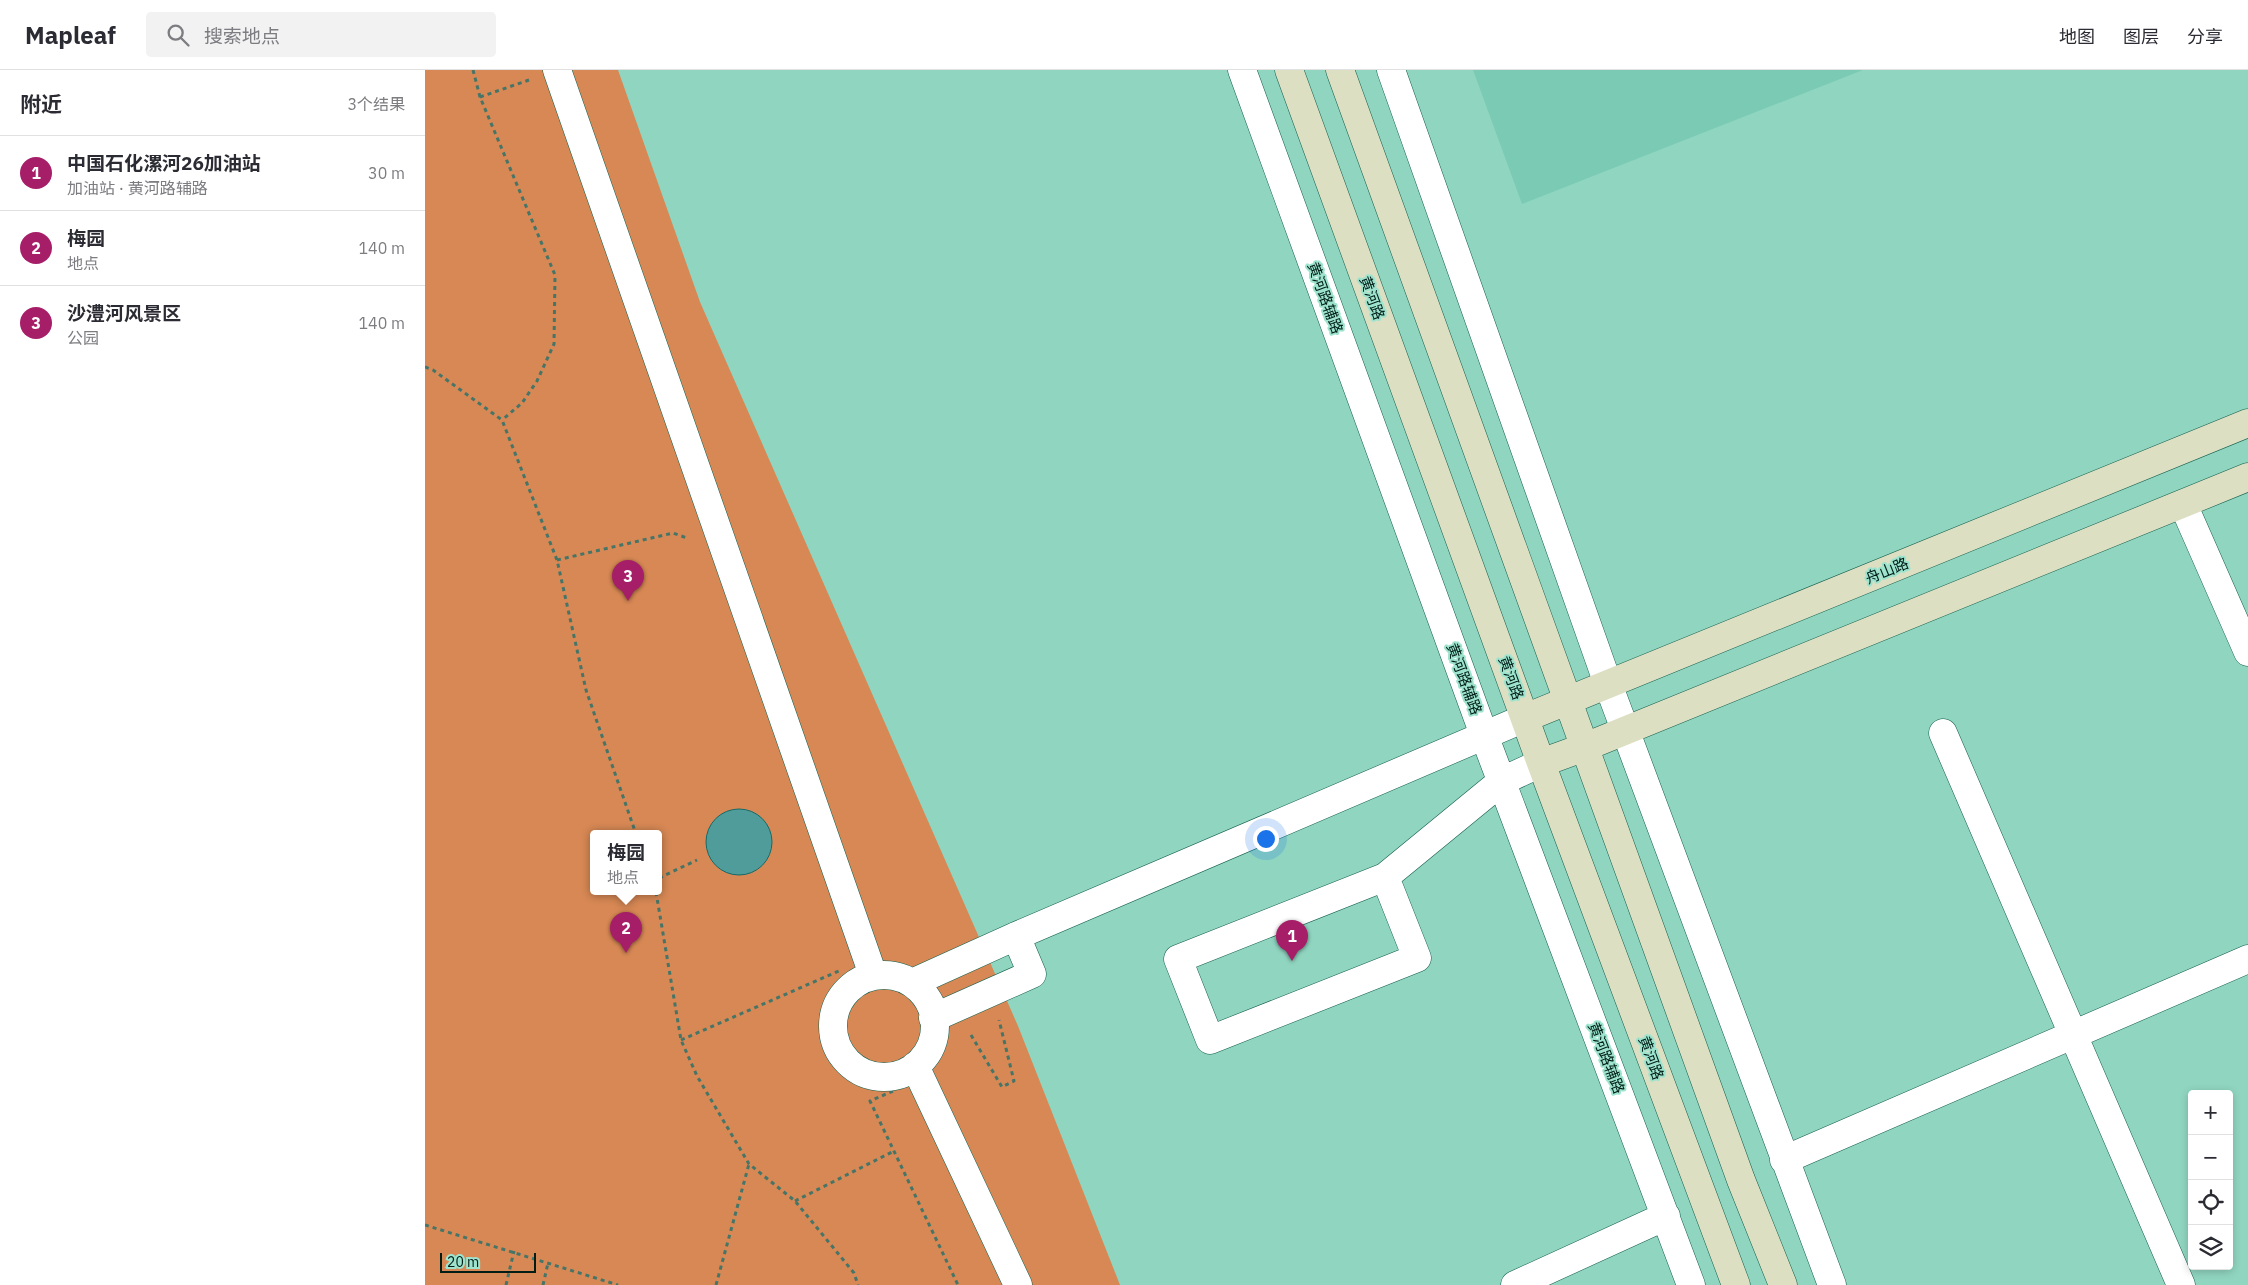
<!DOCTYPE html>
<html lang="zh">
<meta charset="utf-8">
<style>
body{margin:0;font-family:"IBM Plex Sans","Noto Sans SC",sans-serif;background:#f2f2f3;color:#2b2b33}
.controls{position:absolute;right:15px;bottom:15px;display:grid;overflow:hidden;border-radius:5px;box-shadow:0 2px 8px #0003}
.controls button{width:45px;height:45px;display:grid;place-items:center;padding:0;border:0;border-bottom:1px solid #e1e1e2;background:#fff;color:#2b2b33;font:25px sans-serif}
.scale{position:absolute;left:15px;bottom:12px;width:96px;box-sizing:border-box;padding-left:5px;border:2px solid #011d16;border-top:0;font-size:14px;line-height:18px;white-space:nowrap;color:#011d16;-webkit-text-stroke:4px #9de3cd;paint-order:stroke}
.you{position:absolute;left:840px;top:768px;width:18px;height:18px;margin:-12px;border:4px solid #fff;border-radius:50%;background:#1a73e8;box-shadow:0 0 0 8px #1a73e833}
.badge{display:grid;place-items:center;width:32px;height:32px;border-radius:50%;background:#a61e68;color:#fff;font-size:16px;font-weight:700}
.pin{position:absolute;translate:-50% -41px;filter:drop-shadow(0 1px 2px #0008)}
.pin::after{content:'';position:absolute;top:26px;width:18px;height:15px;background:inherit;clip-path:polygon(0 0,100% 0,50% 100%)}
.popup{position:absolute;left:165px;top:760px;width:72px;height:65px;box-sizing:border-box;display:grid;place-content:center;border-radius:5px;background:#fff;filter:drop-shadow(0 1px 4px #0005);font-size:16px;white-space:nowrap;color:#7c7c81}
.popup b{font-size:19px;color:#2b2b33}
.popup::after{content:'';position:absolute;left:50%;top:100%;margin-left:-10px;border:10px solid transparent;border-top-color:#fff}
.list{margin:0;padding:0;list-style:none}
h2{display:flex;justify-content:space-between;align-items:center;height:65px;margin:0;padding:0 20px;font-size:21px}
h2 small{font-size:16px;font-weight:400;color:#7c7c81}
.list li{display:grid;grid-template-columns:32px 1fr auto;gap:15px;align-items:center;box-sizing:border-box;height:75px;padding:0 20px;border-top:1px solid #e1e1e2}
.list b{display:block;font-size:19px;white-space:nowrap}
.list p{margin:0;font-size:16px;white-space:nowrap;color:#7c7c81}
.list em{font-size:16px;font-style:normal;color:#7c7c81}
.icon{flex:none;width:28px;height:28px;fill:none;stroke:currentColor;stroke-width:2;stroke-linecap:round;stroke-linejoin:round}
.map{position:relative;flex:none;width:1823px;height:1215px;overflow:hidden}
header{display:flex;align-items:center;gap:30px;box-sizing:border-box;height:70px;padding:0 25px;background:#fff;border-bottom:1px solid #e1e1e2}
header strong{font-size:24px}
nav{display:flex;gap:28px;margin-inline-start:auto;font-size:18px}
.search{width:350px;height:45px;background:#f2f2f3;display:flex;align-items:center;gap:12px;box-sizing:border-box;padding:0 18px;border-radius:5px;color:#7c7c81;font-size:19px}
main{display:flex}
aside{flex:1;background:#fff}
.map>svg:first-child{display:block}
</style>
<header>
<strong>Mapleaf</strong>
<div class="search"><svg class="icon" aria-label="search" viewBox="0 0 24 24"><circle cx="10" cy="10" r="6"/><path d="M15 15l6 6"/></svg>搜索地点</div>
<nav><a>地图</a><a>图层</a><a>分享</a></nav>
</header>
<main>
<aside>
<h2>附近<small>3个结果</small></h2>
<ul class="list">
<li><span class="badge">1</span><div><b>中国石化漯河26加油站</b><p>加油站 · 黄河路辅路</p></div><em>30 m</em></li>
<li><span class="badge">2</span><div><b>梅园</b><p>地点</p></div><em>140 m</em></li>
<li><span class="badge">3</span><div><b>沙澧河风景区</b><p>公园</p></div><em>140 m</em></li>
</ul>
</aside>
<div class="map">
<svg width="1823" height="1215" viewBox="0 0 1823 1215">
<rect width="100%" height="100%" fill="#90d5c0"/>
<!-- built -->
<path fill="#7bcbb4" d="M1048,0H1438L1097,134Z"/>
<!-- green -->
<path fill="#d78854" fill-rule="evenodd" d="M0,0H193L275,232L593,956L695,1215H0ZM168,764H234V822H168Z"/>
<!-- building -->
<path fill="#509c9a" stroke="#146a69" d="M281 772a33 33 0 1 1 66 0a33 33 0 1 1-66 0Z"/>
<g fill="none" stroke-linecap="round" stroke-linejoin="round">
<!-- street casing -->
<g stroke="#125e4c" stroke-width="29">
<path id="street" d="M132,0L448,905
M817,0L1059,665L1266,1215
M966,0L1183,614L1407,1215
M1758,434L1823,582
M1518,663L1756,1215
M960,807L992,888L785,970L753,889L960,807L1077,711L1116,693
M408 956a51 51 0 1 1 102 0a51 51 0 1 1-102 0Z
M487,913L591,866L1100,648
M508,948L607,904L591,866
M490,996L593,1215
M1359,1090L1823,889
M1090,1215L1241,1146"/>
</g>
<!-- secondary casing -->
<g stroke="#125e4c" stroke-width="29">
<path id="secondary" d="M864,0L1116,693L1311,1215
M915,0L1316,1110L1358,1215
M1100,648L1823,353
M1116,693L1160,677L1823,407"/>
</g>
<!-- path -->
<path stroke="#467568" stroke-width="3" stroke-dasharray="4 4" stroke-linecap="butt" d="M48,0L55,27L130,205L129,274L112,311L97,333L77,350
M55,27L104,10
M0,297L8,300L77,350L132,490L161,620L211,764
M132,490L248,463L262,468
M234,808L272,790
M231,822L256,970L272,1006L324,1094L370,1131L429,1203L433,1215
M546,965L577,1017L589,1011L574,950
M256,970L416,900
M468,1021L445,1031L533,1215
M370,1131L469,1081
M0,1155L193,1215
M81,1215L89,1181
M118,1215L123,1193
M291,1215L324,1094"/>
<!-- street -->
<use href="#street" stroke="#fff" stroke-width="28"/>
<!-- secondary -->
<use href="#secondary" stroke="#dddfc2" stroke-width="28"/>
</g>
<g text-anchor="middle" stroke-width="4" stroke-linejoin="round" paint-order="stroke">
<!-- street labels -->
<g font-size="15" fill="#011d16" stroke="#9de3cd">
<text transform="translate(900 228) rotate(70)" y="5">黄河路辅路</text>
<text transform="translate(947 228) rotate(70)" y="5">黄河路</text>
<text transform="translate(1462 501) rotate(-22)" y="5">舟山路</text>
<text transform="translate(1086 608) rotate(70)" y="5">黄河路</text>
<text transform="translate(1039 609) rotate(70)" y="5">黄河路辅路</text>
<text transform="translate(1181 988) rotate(69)" y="5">黄河路辅路</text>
<text transform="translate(1226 988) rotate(70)" y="5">黄河路</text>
</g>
</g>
</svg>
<div class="controls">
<button>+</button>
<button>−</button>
<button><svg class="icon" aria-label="locate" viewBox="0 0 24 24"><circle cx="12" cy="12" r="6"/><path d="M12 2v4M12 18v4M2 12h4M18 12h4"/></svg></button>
<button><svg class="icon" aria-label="layers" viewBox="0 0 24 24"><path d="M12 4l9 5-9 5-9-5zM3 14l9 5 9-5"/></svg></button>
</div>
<div class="scale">20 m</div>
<div class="you"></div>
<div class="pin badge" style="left:867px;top:891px">1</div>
<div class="pin badge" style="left:201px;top:883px">2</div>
<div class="popup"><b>梅园</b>地点</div>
<div class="pin badge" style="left:203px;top:531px">3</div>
</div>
</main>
